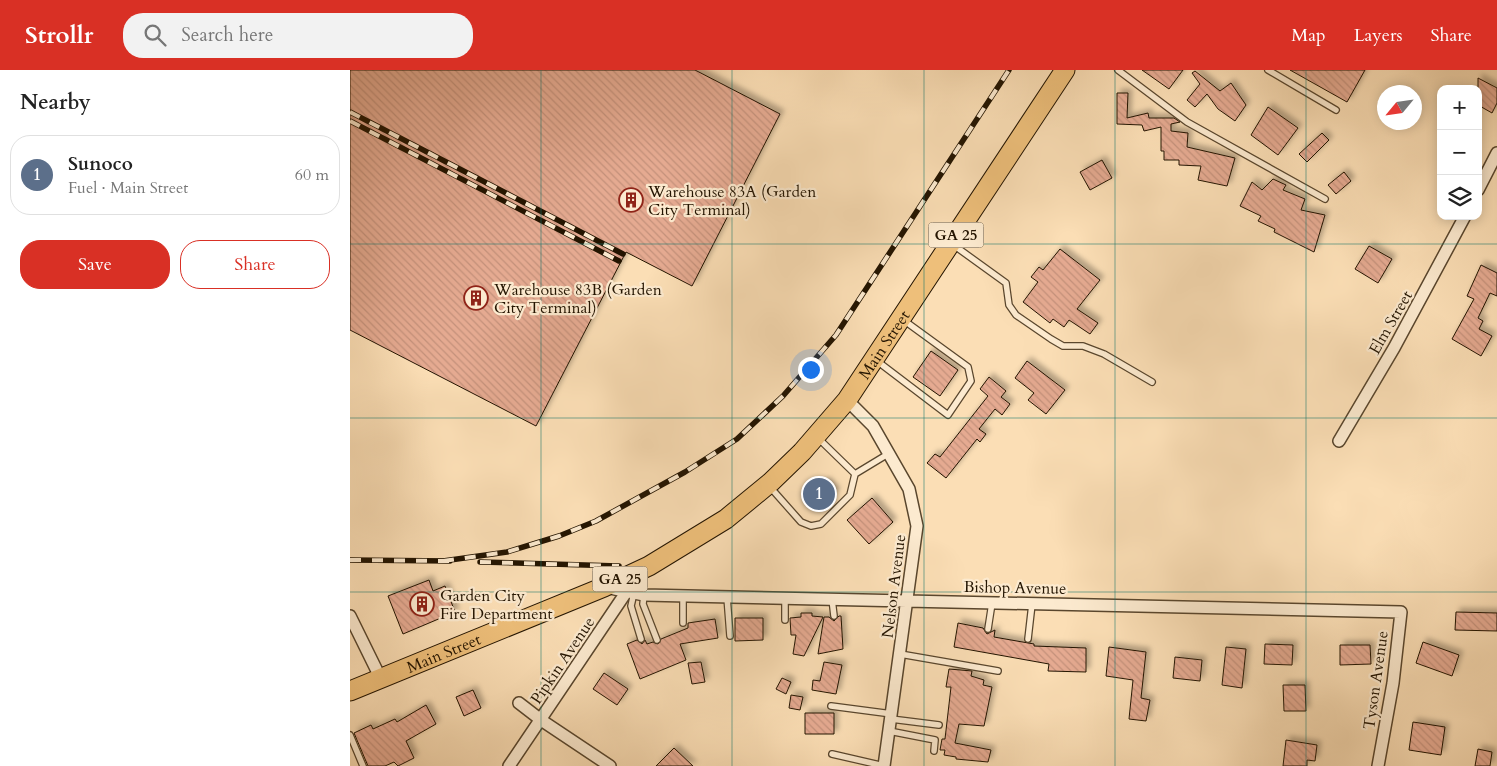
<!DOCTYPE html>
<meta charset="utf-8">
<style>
body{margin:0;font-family:Cardo,serif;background:#f2f2f2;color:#222}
.controls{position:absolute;right:15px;top:15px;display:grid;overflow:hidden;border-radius:10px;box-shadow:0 2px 12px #0003}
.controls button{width:45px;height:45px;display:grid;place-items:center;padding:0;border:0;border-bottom:1px solid #e0e0e0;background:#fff;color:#222;font:25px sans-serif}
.compass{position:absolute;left:1027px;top:15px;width:45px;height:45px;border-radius:50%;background:#fff;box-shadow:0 2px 12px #0003;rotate:241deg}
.you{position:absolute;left:460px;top:299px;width:18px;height:18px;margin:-12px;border:4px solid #fff;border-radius:50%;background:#1a73e8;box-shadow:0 0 0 8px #1a73e833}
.badge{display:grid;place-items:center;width:32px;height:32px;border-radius:50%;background:#d93025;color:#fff;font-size:16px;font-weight:700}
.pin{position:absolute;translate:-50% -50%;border:2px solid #fff;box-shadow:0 1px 5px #0006}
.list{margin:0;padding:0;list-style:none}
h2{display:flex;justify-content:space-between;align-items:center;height:65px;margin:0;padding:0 20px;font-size:21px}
h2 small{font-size:16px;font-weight:400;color:#767676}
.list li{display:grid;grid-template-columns:32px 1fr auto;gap:15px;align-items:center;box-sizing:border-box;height:80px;margin:0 10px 10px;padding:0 10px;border:1px solid #e0e0e0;border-radius:20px}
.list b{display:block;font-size:19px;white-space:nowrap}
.list p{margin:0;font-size:16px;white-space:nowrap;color:#767676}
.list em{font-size:16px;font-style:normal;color:#767676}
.actions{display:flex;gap:10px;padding:15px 20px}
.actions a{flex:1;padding:11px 0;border:1px solid #d93025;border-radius:20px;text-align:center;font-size:18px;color:#d93025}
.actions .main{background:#d93025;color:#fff}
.icon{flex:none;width:28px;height:28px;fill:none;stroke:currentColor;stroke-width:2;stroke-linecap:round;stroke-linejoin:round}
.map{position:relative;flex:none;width:1147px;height:696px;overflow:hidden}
header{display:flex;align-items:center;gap:30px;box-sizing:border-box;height:70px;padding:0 25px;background:#d93025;color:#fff}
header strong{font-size:24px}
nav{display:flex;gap:28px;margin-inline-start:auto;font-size:18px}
.search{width:350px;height:45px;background:#f2f2f2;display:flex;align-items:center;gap:12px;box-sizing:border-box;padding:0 18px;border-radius:20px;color:#767676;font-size:19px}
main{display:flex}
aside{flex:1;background:#fff}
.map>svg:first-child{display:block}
</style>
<header>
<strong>Strollr</strong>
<div class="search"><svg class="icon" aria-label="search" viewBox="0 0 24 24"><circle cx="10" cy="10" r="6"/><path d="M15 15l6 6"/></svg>Search here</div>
<nav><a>Map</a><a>Layers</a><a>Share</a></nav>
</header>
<main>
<aside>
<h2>Nearby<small></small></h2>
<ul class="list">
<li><span class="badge" style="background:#5c6f8a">1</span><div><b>Sunoco</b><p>Fuel · Main Street</p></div><em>60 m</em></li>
</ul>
<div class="actions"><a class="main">Save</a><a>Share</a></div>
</aside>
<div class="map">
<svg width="1147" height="696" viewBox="0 0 1147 696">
<defs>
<pattern id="building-back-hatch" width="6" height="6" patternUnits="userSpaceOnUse" patternTransform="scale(1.25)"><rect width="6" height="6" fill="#e5aa91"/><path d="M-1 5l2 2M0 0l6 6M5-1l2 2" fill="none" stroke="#c4917b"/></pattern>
<filter id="shadow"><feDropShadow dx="4" dy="-4" stdDeviation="2.5" flood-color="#0004"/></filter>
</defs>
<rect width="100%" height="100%" fill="#fbdeb5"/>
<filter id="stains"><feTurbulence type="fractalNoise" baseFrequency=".004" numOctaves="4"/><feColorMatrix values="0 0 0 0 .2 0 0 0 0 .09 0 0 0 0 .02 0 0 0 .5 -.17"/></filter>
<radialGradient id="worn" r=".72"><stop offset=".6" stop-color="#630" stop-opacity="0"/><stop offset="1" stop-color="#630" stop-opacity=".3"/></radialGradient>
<!-- building -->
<path fill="url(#building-back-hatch)" stroke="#231400" filter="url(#shadow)" d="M0,0H345L430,44L342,216L276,182L186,356L0,260Z
M792,0H833L819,19Z
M940,0H1015L997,32Z
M845,1L870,21L881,13L896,35L885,51L868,39L857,24L845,37L837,30L850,14L842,3Z
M1128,8L1147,18V33L1142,43L1128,35Z
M767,23H778L777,48L798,43L799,48H824L830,52L821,54V61L838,63L837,77L885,88L877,116L848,110L851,96L829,95V90H814V81H811V57L794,61L792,55L767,54Z
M918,37L948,58L928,85L901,65Z
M972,63L979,70L957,92L949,84Z
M752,90L762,108L740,120L730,102Z
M994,102L1001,111L986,124L978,115Z
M923,109L936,115L933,120L955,129L951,140L975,145L964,182L924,162L925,159L908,151L911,146L890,136L902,112L912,120Z
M1019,176L1042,189L1028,213L1005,199Z
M710,179L750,210L727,239L748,253L740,264L719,250L714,257L703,249L700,253L673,232L688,212L681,207L689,197L693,200Z
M1131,195L1147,203V226L1140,223L1128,248L1133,251L1129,259L1142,266L1131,286L1102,269L1124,229L1117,226Z
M581,281L608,300L590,326L563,307Z
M677,291L715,320L696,344L678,330L684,323L665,308Z
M639,307L656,321L651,327L660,334L652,345L645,339L629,359L636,364L630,372L627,369L596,408L577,393L585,384L590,387L638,326L630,319Z
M476,411L486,422L468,438L458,427Z
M522,428L543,452L519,474L497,450Z
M79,510L83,521L95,516L105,542L53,564L38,526Z
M1106,542L1147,543V561L1105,560Z
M451,543H462V546L473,547L454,586L443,584L446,565H441L440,548L451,547Z
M489,546H491L493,579L468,584L474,547H479L484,551Z
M385,548H413V570L385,571Z
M365,549L368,568L330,574L336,590L290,609L277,574L287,570L292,574L295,570L297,574L303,572L308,574L311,569L338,558V553Z
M608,553L633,558L637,564L645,560L644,567L684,574V576L736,578V602L698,601L699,594L604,577Z
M1073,572L1109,585L1102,606L1066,593Z
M915,574L943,575L942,595L914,594Z
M990,575H1020L1021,594L990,595Z
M759,577L796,582L791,628L800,630L796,651L779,649L783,610L756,606Z
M876,577L896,579L892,618L872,615Z
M825,587L852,590L850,611L823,608Z
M351,592L355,612L342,614L338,593Z
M474,592L492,595L486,624L462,620L463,610L470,611Z
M599,599L622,601L621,606L634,610L633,615L642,617L634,656L609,654L605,673L641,680L638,692L606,689V687L594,685L595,680H590L592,669H595L601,617H596Z
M254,603L278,619L267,635L243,619Z
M432,608L441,612L436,624L426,619Z
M933,615H955L956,641H934Z
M123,620L131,638L114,646L106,627Z
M441,625L453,627L450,640L439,638Z
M76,635L86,654L56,671L64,688L48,696L44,692L35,696H18L4,663L21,655L23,659L45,649L47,652Z
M455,643H484V664H455Z
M1063,652L1095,657L1091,685L1059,680Z
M936,670L967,675L965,691L957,690V696H933Z
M324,678L343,696H306Z
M1128,679L1142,682L1140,696H1125Z"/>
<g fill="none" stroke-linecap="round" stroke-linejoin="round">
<!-- service casing -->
<g stroke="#59462d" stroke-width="8">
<path id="service" d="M768,0L837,52L975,129
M918,0L986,40
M602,174L656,213L659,235L666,245L701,269L713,276H733L754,284L802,312
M527,291L598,345L621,311L618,297L552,249
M468,368L505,404L538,384
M420,417L451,452L461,456L471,454L500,425L505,404
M284,523L281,536L291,569
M294,525L293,534L307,570
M333,526V553
M377,527L380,566
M435,528V550
M482,529L484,546
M638,559L642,533
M678,569L682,534
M550,584L648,601
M481,636L542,644
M541,649L589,655
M539,661L585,670L584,681
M0,665L13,696
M482,684L534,696"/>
</g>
<!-- minor casing -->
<g stroke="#59462d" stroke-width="14">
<path id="minor" d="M1128,120L1147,83
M497,330L523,356L559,419L567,456L534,696
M989,371L1044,278L1115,146
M255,517L294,525L1051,542L1043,613L1028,696
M0,546L31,609
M169,633L191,650L260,696
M159,696L277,521L293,502"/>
</g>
<!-- primary casing -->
<g stroke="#231400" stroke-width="21">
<g id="primary">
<path id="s1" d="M0,621L254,517L299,496L376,449L421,412L452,382L497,330L715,0"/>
</g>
</g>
<!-- service -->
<use href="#service" stroke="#fceacf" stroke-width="5.5"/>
<!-- minor -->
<use href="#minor" stroke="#fceacf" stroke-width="11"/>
<!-- primary -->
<use href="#primary" stroke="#eebf7a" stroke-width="19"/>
<!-- rail casing -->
<g stroke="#231400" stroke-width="5.5">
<path id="rail" d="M0,42L273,184
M0,51L269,191
M0,490L100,491
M93,491L157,482L209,466L246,451L335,402L387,369L433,326L486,265L659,0
M130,492L269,496"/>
</g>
<!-- rail -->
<use href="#rail" stroke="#fceacf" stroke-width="4" stroke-dasharray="11" stroke-linecap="butt"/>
</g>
<!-- grid -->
<path fill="none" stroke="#0f766e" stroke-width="1" stroke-opacity="0.55" d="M191,0V696M382,0V696M574,0V696M765,0V696M956,0V696M0,174H1147M0,348H1147M0,522H1147"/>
<!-- icons -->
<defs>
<g id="building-ring" transform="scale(1.25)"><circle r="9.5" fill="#fceacf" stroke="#8f2418" stroke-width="1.5"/><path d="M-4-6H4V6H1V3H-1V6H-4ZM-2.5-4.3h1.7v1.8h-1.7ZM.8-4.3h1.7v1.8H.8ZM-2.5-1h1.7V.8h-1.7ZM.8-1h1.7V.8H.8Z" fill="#8f2418"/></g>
</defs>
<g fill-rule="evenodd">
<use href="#building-ring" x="281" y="130"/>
<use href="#building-ring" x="126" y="228"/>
<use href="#building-ring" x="72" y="534"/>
</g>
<g text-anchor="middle" stroke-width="4.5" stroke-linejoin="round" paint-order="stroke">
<!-- shield labels -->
<g fill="#fceacf" stroke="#64543e" stroke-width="1">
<rect x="578.5" y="152.5" width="55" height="25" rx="4"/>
<rect x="242.5" y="496.5" width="55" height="25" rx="4"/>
</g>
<g font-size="15" font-weight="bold" fill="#231400">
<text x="606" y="170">GA 25</text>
<text x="270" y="514">GA 25</text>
</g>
<!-- poi labels -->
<g font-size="16" fill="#231400" stroke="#fceacf" text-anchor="start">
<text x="298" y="127">Warehouse 83A (Garden<tspan x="298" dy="18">City Terminal)</tspan></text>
<text x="144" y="225">Warehouse 83B (Garden<tspan x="144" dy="18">City Terminal)</tspan></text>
<text x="90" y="531">Garden City<tspan x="90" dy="18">Fire Department</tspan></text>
</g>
<!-- street labels -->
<g font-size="16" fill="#231400" stroke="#fceacf">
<text transform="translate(1040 252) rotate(-60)" y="6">Elm Street</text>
<text dy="6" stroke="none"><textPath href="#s1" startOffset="651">Main Street</textPath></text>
<text transform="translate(543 516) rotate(-83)" y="6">Nelson Avenue</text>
<text transform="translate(665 517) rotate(1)" y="6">Bishop Avenue</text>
<text dy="6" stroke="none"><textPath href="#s1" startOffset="101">Main Street</textPath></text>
<text transform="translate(212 590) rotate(-56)" y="6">Pipkin Avenue</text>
<text transform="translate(1025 610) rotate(-82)" y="6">Tyson Avenue</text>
</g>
</g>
<rect width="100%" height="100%" filter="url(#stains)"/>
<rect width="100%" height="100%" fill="url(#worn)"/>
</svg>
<div class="controls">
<button>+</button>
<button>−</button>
<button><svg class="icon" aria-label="layers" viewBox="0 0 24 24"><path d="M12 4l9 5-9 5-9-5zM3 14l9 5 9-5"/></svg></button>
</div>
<svg class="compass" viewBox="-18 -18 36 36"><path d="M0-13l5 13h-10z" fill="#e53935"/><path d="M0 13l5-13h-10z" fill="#767676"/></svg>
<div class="you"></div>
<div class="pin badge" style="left:469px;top:424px;background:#5c6f8a">1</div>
</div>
</main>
